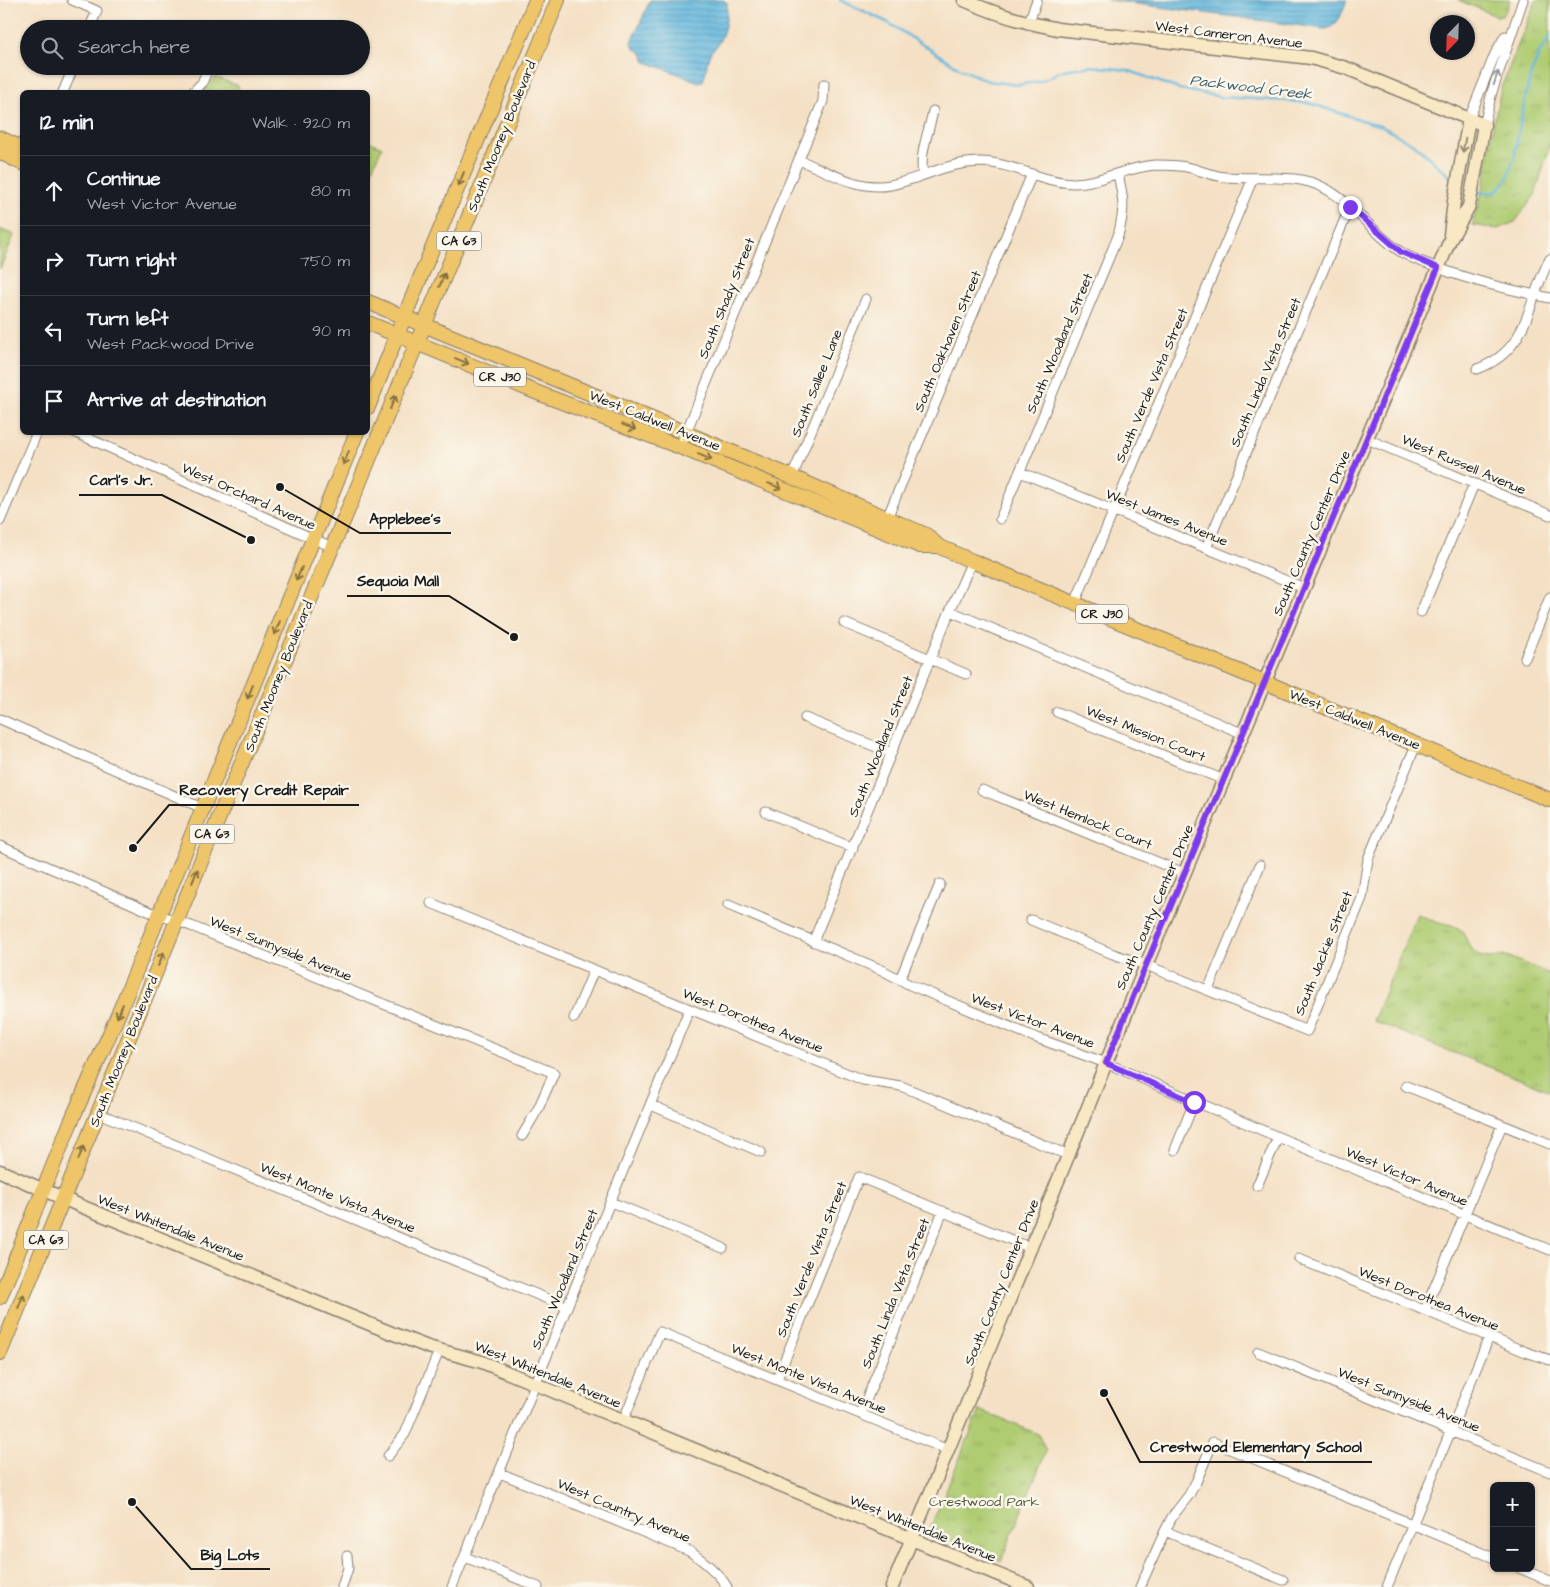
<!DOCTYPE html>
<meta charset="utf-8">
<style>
body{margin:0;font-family:"Architects Daughter",sans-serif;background:#242831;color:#f1f3f6}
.controls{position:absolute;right:15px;bottom:15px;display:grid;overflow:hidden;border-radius:8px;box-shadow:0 1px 4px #0004}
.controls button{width:45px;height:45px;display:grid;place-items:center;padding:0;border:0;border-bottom:1px solid #363941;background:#171b24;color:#f1f3f6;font:25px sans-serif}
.compass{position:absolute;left:1430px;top:15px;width:45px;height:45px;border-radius:50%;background:#171b24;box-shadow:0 1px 4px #0004;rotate:203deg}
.stop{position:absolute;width:15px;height:15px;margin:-11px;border:4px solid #7c3aed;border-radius:50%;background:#fff}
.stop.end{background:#7c3aed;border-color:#fff;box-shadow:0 1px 5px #0008}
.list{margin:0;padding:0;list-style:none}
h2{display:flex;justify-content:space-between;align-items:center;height:65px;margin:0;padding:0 20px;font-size:21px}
h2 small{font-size:16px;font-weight:400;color:#9ea1a6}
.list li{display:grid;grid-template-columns:32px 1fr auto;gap:15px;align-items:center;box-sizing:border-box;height:70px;padding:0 20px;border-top:1px solid #363941}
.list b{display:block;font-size:19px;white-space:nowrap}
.list p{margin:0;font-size:16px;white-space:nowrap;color:#9ea1a6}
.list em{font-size:16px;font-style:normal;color:#9ea1a6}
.icon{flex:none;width:28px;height:28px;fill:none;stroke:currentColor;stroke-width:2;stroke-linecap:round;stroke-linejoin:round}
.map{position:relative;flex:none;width:1550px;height:1587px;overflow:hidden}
.search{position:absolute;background:#171b24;box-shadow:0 1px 4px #0004;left:20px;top:20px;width:350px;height:55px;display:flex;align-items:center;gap:12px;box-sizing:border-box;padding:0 18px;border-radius:28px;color:#9ea1a6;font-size:19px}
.panel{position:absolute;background:#171b24;box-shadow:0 1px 4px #0004;left:20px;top:90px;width:350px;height:345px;border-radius:8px}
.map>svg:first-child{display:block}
</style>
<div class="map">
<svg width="1550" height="1587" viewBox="0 0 1550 1587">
<defs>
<pattern id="grass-tufts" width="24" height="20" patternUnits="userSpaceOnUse" patternTransform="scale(1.25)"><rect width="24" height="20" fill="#afcc72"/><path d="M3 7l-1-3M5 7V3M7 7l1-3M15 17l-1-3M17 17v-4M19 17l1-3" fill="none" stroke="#96af62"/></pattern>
<pattern id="water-rules" width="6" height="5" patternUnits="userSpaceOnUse" patternTransform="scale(1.25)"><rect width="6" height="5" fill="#62b7de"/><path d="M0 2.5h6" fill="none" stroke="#5094b3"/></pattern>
</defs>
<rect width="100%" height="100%" fill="#fbf7ec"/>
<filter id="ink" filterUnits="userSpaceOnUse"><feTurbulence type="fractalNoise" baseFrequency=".02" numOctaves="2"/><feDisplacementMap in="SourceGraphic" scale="10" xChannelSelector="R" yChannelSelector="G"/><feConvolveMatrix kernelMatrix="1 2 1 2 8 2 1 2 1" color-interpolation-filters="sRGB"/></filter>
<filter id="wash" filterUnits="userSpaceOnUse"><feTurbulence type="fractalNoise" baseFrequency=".0096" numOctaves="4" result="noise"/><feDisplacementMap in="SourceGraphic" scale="20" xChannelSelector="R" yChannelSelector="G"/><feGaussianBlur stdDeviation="1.12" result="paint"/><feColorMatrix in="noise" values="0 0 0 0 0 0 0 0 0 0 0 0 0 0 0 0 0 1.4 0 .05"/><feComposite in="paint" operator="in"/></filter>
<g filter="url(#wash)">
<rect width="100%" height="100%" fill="#f4e0c4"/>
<!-- grass -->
<path fill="url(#grass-tufts)" stroke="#667447" d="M1458,0H1510L1507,9L1502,16H1496Z
M1536,0H1550V144L1535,195L1515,222L1497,229L1472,225L1484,185L1492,132L1501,88Z
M215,77L239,86L236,92H202Z
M368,141L382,147L368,178Z
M0,229L14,235L0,269Z
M1417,914L1439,923L1456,927L1462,931L1471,949L1480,956L1489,958L1507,956L1550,974V1091L1373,1021Z
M980,1410L1038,1434L1046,1451L1001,1561L929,1531Z"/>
<!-- water -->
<path fill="url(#water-rules)" stroke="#3f6a7d" d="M650,0H724L727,3C728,15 724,36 717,45C715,49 711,50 710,54C706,63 707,72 703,81L699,82L646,62L642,53L634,48L632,42Z
M1107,0H1347C1342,12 1339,27 1325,29Z"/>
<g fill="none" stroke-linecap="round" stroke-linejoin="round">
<!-- stream -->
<path stroke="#62b7de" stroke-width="2.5" d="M840,0L887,22L961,69L988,81L1018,85L1041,81L1063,70L1091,66L1127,70L1179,89L1221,97L1288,101L1309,103L1383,127L1415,145L1454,180
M1476,191L1484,193L1496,192L1507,180L1515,154L1519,129L1530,77L1540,51L1546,44L1550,37"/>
</g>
</g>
<g filter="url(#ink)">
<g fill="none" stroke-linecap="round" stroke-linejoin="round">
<!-- street casing -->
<g stroke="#887e70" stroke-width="11">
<path id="street" d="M72,0L97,11L89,29
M1028,24L1037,0
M63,92L74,66
M193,92L202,83L209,66
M1469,119L1495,54L1505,36
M1484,125L1492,92L1523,0
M799,160C827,171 858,191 890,185C922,179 944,163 979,162C1012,162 1040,182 1073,183C1101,183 1126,167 1155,165C1166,165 1180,165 1191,168C1202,171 1213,176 1225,177C1250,179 1277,176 1301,180C1344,187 1367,230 1401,252C1412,259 1426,263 1438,268C1475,282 1511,290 1550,298
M923,175C919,153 929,132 933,111
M1477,369C1531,350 1526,301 1550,259
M74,432L332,547
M1367,439L1550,515
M680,447L823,101L824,84
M1020,472L1304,588
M792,477L866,299
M887,518L1032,174
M1000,519L1118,236C1125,209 1124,201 1118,174
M0,521L37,432
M1206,548L1350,207
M1075,603L1253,178
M950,611L1244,734
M1421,612L1474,484
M844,623L966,674
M1525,658L1550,597
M1057,712L1224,780
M805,718L891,753
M0,719L202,808
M982,790L1184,873
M766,812L853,848
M0,846L148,911L191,926L554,1073L538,1109L522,1136
M431,903L863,1080L901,1086L1068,1155
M728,905L882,970L910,985L1034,1037L1106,1063L1278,1137L1550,1250
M1031,920L1113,954L1146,965L1307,1031L1362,898L1368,859L1416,745
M813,942L950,611L972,561
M900,979L940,884
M1208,990L1260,865
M574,1018L594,970
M1406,1086L1550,1144
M651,1105L761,1152
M98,1113L567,1307
M1175,1150L1194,1102
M1257,1186L1278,1137
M611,1202L723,1248
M1299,1259L1526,1352L1550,1360
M1425,1310L1502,1125
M1258,1352L1550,1472
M777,1379L859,1177L1031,1248
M861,1413L943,1211
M623,1421L660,1332L948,1450
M388,1456L405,1434L439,1351
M500,1473L689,1551C704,1561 718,1572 727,1587
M1165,1531L1283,1580
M465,1557L538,1587
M1519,1568L1550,1581
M342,1587L348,1568L347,1556
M452,1587L689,1010
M1140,1587L1165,1531L1172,1517L1189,1495L1196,1482L1213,1442L1494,1558
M1387,1587L1489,1337"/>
</g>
<!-- secondary casing -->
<g stroke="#887e70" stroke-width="15">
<path id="secondary" d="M1450,235L1454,201L1469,119
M0,1171L83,1207L394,1334L428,1347L482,1362L1028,1587
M892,1587L1146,965L1450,240L1469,206L1484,125L1346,68L1311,58L1058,29C1025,23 995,14 964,0"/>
</g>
<!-- primary casing -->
<g stroke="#887e70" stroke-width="16">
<path id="primary" d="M0,138L22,148
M0,152L22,163
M368,302L778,471L926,535L938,546L972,561L1550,800
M368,323L538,393L680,447L920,546H938
M368,407L427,261L536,0
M0,1297L70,1124L118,1015L357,432
M0,1353L222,810L358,486L558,0"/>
</g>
<!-- street -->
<use href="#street" stroke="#fff" stroke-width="9"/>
<!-- secondary -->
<use href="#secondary" stroke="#f8e8c3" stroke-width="12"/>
<!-- primary -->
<use href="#primary" stroke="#eec569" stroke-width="14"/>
</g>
<!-- one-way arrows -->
<defs><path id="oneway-shaft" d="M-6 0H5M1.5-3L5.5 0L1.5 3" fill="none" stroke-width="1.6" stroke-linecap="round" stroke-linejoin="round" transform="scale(1.25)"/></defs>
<use stroke="#999" href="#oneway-shaft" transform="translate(1496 78) rotate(-72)"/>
<use stroke="#958c78" href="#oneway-shaft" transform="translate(1464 145) rotate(100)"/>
<g stroke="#857042">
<use href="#oneway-shaft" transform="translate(461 179) rotate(113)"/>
<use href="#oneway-shaft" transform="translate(442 280) rotate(-68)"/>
<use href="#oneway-shaft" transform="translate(462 361) rotate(23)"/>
<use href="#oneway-shaft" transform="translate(393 402) rotate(-67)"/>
<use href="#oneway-shaft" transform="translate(629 427) rotate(21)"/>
<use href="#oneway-shaft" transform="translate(705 457) rotate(23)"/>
<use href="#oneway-shaft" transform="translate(346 458) rotate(113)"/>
<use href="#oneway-shaft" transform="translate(775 486) rotate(22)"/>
<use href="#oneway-shaft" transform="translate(299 574) rotate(112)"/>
<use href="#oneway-shaft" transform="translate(277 628) rotate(113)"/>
<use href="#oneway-shaft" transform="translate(250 692) rotate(113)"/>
<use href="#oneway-shaft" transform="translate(195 876) rotate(-68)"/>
<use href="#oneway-shaft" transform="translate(161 959) rotate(-68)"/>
<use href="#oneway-shaft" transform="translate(120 1011) rotate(113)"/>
<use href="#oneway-shaft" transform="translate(81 1153) rotate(-68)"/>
<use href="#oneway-shaft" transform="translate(21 1301) rotate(-68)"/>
</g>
</g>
<g fill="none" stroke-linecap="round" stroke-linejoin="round" filter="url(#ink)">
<!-- route -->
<path stroke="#7c3aed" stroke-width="6" d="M1194,1102L1106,1063L1146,965L1438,268L1401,252L1350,207"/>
</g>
<g text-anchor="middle" stroke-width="5" stroke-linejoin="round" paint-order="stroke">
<!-- shield labels -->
<g fill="#fbf7ec" stroke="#5f5e5a" stroke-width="1">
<rect x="436.5" y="231.5" width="45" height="19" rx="4"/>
<rect x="474" y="367.5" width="52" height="19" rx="4"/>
<rect x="1076" y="604.5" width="52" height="19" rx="4"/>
<rect x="189.5" y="824.5" width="45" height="19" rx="4"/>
<rect x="23.5" y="1230.5" width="45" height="19" rx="4"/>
</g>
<g font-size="12" font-weight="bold" fill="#1c1c1c">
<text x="459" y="245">CA 63</text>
<text x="500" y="381">CR J30</text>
<text x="1102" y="618">CR J30</text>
<text x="212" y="838">CA 63</text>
<text x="46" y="1244">CA 63</text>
</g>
<!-- street labels -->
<g font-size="14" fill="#1c1c1c" stroke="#fbf7ec">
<text transform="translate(1229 34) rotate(7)" y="5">West Cameron Avenue</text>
<text transform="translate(501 136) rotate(-68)" y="5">South Mooney Boulevard</text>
<text transform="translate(726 298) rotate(-68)" y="5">South Shady Street</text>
<text transform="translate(947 341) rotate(-67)" y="5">South Oakhaven Street</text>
<text transform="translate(1059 343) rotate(-67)" y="5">South Woodland Street</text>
<text transform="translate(1265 372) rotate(-67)" y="5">South Linda Vista Street</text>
<text transform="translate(816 383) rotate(-68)" y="5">South Sallee Lane</text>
<text transform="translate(1151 385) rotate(-67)" y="5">South Verde Vista Street</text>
<text transform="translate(655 420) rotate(22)" y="5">West Caldwell Avenue</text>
<text transform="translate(1464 464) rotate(23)" y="5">West Russell Avenue</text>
<text transform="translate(249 496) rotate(24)" y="5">West Orchard Avenue</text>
<text transform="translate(1167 517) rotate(22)" y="5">West James Avenue</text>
<text transform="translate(1311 533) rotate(-67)" y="5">South County Center Drive</text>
<text transform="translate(278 676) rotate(-68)" y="5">South Mooney Boulevard</text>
<text transform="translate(1355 719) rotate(22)" y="5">West Caldwell Avenue</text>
<text transform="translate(1146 733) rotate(22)" y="5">West Mission Court</text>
<text transform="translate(880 746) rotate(-68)" y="5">South Woodland Street</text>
<text transform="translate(1088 819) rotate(22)" y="5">West Hemlock Court</text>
<text transform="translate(1154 907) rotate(-67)" y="5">South County Center Drive</text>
<text transform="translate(281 948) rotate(22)" y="5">West Sunnyside Avenue</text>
<text transform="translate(1323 953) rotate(-68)" y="5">South Jackie Street</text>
<text transform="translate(753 1020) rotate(22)" y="5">West Dorothea Avenue</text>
<text transform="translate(1033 1020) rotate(21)" y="5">West Victor Avenue</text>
<text transform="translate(123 1051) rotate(-68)" y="5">South Mooney Boulevard</text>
<text transform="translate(1407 1176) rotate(23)" y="5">West Victor Avenue</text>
<text transform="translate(338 1197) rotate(22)" y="5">West Monte Vista Avenue</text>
<text transform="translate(171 1227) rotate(22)" y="5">West Whitendale Avenue</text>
<text transform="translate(811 1259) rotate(-68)" y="5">South Verde Vista Street</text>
<text transform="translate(564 1279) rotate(-67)" y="5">South Woodland Street</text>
<text transform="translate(1001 1282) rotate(-68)" y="5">South County Center Drive</text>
<text transform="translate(895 1293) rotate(-68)" y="5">South Linda Vista Street</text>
<text transform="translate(1429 1298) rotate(22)" y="5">West Dorothea Avenue</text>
<text transform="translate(548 1374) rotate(22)" y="5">West Whitendale Avenue</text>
<text transform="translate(809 1378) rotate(22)" y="5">West Monte Vista Avenue</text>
<text transform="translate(1409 1399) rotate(22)" y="5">West Sunnyside Avenue</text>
<text transform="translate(624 1510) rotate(23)" y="5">West Country Avenue</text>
<text transform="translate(923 1528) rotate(22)" y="5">West Whitendale Avenue</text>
</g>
<!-- park labels -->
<g font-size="14" fill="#4f5a3a" stroke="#fbf7ec">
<text x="984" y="1506">Crestwood Park</text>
</g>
<!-- water labels -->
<g font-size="15" font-style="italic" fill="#385a6a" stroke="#fbf7ec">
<text transform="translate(1251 87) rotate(7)" y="5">Packwood Creek</text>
</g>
</g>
<!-- callouts -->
<path fill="none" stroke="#1c1c1c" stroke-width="2" d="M251 540L162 495H79M280 487L360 533H451M514 637L449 596H347M133 848L169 805H359M1104 1393L1140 1462H1372M132 1502L191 1569H270"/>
<g fill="#1c1c1c" stroke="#fbf7ec" stroke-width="2">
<circle cx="251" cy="540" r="5"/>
<circle cx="280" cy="487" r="5"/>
<circle cx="514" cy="637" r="5"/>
<circle cx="133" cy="848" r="5"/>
<circle cx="1104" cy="1393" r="5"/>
<circle cx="132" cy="1502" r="5"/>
</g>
<g font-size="15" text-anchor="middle" font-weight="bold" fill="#1c1c1c" stroke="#fbf7ec" stroke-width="5" stroke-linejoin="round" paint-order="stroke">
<text x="121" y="485">Carl's Jr.</text>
<text x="405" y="524">Applebee's</text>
<text x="398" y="586">Sequoia Mall</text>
<text x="264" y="795">Recovery Credit Repair</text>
<text x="1256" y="1452">Crestwood Elementary School</text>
<text x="230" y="1560">Big Lots</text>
</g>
</svg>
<div class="controls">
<button>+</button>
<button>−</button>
</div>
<svg class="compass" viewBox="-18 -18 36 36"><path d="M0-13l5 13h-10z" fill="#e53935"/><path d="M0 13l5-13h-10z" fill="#9ea1a6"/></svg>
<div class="stop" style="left:1194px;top:1102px"></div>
<div class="stop end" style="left:1350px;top:207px"></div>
<div class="search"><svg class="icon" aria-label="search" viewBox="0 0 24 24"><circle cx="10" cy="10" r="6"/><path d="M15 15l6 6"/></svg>Search here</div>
<section class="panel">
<h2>12 min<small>Walk · 920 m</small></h2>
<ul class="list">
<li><svg class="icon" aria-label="ahead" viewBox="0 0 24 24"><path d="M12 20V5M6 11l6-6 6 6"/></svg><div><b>Continue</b><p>West Victor Avenue</p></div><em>80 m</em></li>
<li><svg class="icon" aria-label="right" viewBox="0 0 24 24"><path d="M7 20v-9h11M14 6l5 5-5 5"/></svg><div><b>Turn right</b></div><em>750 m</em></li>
<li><svg class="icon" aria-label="left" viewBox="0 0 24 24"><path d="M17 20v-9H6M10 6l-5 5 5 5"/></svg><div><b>Turn left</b><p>West Packwood Drive</p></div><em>90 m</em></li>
<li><svg class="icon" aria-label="arrive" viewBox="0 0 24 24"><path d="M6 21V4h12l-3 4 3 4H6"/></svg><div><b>Arrive at destination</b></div></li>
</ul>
</section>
</div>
